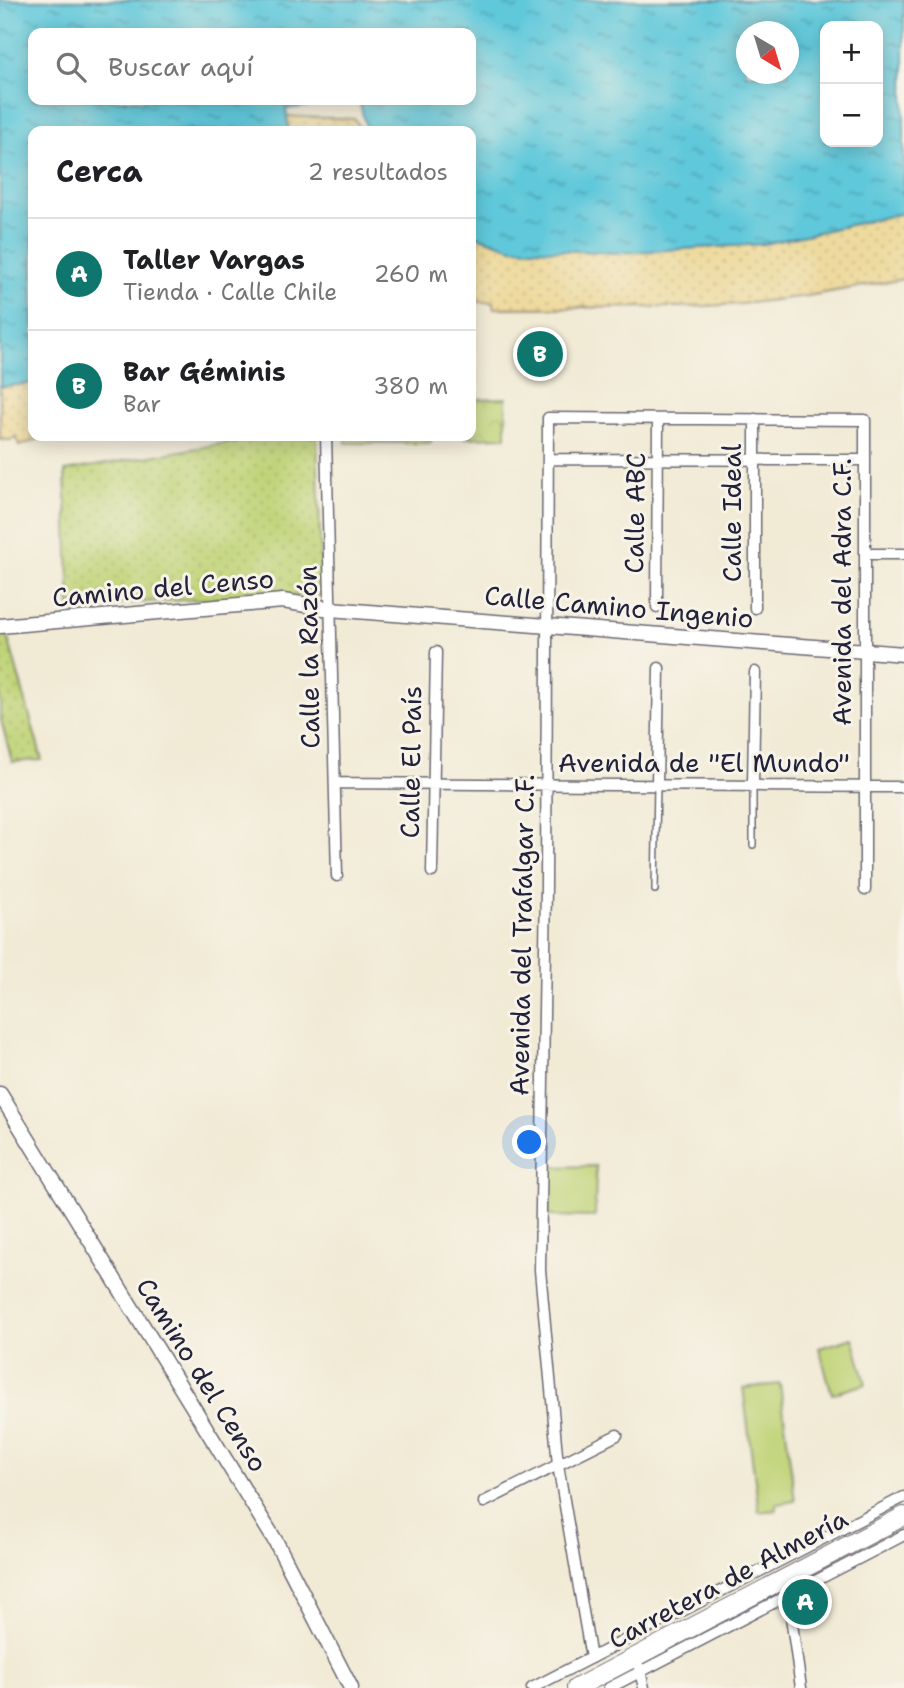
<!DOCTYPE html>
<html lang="es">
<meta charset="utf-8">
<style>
body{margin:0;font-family:"Shantell Sans",sans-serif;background:#f6f6f6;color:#202124}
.controls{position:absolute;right:21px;top:21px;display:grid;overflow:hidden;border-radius:14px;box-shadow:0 4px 18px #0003}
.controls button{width:63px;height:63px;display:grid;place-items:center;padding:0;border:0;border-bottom:2px solid #e0e0e0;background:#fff;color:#202124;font:35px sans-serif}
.compass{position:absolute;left:736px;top:21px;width:63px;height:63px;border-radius:50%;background:#fff;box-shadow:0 4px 18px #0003;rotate:142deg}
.you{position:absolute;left:530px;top:1143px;width:24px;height:24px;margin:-18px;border:5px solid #fff;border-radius:50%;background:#1a73e8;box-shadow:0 0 0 10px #1a73e833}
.badge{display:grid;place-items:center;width:46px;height:46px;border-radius:50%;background:#0f766e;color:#fff;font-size:23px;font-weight:700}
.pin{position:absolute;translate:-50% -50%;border:4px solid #fff;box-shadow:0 2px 7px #0006}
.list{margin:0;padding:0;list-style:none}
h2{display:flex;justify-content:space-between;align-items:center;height:91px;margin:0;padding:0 28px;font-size:30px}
h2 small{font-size:23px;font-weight:400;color:#757577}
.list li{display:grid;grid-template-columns:46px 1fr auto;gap:21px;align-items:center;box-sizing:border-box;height:112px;padding:0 28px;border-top:2px solid #e0e0e0}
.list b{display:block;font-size:26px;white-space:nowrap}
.list p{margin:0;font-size:23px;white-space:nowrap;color:#757577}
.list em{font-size:23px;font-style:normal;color:#757577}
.icon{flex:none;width:38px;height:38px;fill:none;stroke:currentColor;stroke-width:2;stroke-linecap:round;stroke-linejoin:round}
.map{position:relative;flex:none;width:904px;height:1688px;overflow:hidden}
.search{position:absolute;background:#fff;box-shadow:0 4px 18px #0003;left:28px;top:28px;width:448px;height:77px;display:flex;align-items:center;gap:18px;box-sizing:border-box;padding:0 24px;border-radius:14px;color:#757577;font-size:26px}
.panel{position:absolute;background:#fff;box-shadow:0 4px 18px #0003;left:28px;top:126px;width:448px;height:315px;border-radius:14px}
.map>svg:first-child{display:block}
</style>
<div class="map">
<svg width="904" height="1688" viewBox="0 0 904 1688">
<defs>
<pattern id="grass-dots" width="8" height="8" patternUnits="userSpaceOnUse" patternTransform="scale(1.75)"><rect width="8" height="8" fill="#bfd376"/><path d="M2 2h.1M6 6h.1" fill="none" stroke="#a4b567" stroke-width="1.8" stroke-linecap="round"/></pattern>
<pattern id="sand-dots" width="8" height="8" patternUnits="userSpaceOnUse" patternTransform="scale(1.75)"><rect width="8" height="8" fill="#eeda9e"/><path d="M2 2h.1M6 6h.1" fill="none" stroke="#ccbb89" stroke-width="1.8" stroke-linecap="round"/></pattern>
<pattern id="park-crowns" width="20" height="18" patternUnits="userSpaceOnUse" patternTransform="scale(1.75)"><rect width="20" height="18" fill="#bfd376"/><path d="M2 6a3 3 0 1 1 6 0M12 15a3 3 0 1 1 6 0" fill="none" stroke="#a4b567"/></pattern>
<pattern id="water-ripples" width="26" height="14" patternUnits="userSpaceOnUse" patternTransform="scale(1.75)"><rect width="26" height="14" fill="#5fc8da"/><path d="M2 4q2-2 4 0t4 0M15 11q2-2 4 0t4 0" fill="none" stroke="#4ea2b2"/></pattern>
</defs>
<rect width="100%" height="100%" fill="#f7f3e8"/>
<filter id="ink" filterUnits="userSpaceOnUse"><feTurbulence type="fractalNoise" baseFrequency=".0143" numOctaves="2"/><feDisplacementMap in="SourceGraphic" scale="14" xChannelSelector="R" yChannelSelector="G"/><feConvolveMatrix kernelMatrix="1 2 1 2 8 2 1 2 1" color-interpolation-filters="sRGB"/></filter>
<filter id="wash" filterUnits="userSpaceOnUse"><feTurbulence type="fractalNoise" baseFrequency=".00686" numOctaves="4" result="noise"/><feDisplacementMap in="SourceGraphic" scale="28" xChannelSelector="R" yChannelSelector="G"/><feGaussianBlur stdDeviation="1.57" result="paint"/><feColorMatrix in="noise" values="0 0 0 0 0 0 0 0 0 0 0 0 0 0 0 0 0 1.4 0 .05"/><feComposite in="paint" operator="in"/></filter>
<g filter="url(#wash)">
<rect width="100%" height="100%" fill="#f1ead5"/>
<!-- grass -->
<path fill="url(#grass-dots)" stroke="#707a58" stroke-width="2" d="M266,436H317L322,597L283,595L70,606L65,471Z
M0,634H7L42,760L12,762L0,716Z"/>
<!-- sand -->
<path fill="url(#sand-dots)" stroke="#887e6c" stroke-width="2" d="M284,116L355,119L361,131H286Z
M904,195V279L807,296L741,304L686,307L494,308V302H471V221Z
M33,378V436H47L19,446L16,436L11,440H0V382Z"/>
<!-- park -->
<path fill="url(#park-crowns)" stroke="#707a58" stroke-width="2" d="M506,398V437L464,438L471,436V399Z"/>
<!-- garden -->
<path fill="#bfd376" stroke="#707a58" stroke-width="2" d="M346,436H431V443H346Z
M596,1166L595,1217L549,1216L551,1167Z
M853,1338L866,1384L832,1394L819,1348Z
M780,1384L795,1501L776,1504V1510L759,1512L743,1388Z"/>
<!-- water -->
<path fill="url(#water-ripples)" stroke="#40758a" stroke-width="2" fill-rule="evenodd" d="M0,0H904V213L765,244L619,253L512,248L471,234V131H367L359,100L286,109L289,131H33V383L0,387ZM825,26H878V142H825ZM746,32H788V74H746ZM33,33H471V100H33Z"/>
</g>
<g filter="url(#ink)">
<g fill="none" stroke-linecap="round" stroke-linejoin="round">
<!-- service casing -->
<g stroke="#6a6871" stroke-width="8">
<path id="service" d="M753,785V845
M655,890L657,785"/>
</g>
<!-- minor casing -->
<g stroke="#6a6871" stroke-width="13">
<path id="minor" d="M326,436L337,876
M548,459L865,460
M865,554H904
M657,607L658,419
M755,608V419
M335,783L904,787
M657,785L659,668
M753,785L755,672
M432,872L436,652
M484,1502L617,1435
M787,1588L801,1688
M591,1658L558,1465L540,1270L546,886L548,418L865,420V890
M639,1667L644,1688
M532,1688L904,1497
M609,1688L904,1535"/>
</g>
<!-- tertiary casing -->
<g stroke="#6a6871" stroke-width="17">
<path id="tertiary" d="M0,626L283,601L330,609L904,654
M0,1094L276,1542L351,1688"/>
</g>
<!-- trunk casing -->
<g stroke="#6a6871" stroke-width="20">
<path id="trunk" d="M576,1688L904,1516"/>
</g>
<!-- service -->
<use href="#service" stroke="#fff" stroke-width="5"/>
<!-- minor -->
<use href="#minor" stroke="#fff" stroke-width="10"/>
<!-- tertiary -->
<use href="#tertiary" stroke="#fff" stroke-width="14"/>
<!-- trunk -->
<use href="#trunk" stroke="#fff" stroke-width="18"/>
</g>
</g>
<g text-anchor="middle" stroke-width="6" stroke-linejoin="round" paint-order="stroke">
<!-- street labels -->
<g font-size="26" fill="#22223b" stroke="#f7f3e8">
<text transform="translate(635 513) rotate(-89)" y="9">Calle ABC</text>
<text transform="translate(732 513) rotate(-90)" y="9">Calle Ideal</text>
<text transform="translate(163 588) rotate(-5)" y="9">Camino del Censo</text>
<text transform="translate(842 592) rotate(-90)" y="9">Avenida del Adra C.F.</text>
<text transform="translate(619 607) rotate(5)" y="9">Calle Camino Ingenio</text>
<text transform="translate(309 657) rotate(-91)" y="9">Calle la Razón</text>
<text transform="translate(411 762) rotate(-89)" y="9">Calle El País</text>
<text x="704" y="772">Avenida de "El Mundo"</text>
<text transform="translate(522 935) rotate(-89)" y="9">Avenida del Trafalgar C.F.</text>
<text transform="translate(202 1375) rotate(58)" y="9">Camino del Censo</text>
<text transform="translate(728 1579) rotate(-28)" y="9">Carretera de Almería</text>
</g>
</g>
</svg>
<div class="controls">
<button>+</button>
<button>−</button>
</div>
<svg class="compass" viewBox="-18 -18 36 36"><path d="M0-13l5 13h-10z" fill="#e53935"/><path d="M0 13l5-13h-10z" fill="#757577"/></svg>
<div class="you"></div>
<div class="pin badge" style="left:805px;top:1602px">A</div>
<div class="pin badge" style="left:540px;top:354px">B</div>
<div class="search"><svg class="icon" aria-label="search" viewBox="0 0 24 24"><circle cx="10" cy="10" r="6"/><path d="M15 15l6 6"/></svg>Buscar aquí</div>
<section class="panel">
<h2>Cerca<small>2 resultados</small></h2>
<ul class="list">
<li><span class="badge">A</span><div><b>Taller Vargas</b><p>Tienda · Calle Chile</p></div><em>260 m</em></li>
<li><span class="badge">B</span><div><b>Bar Géminis</b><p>Bar</p></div><em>380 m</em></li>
</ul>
</section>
</div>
